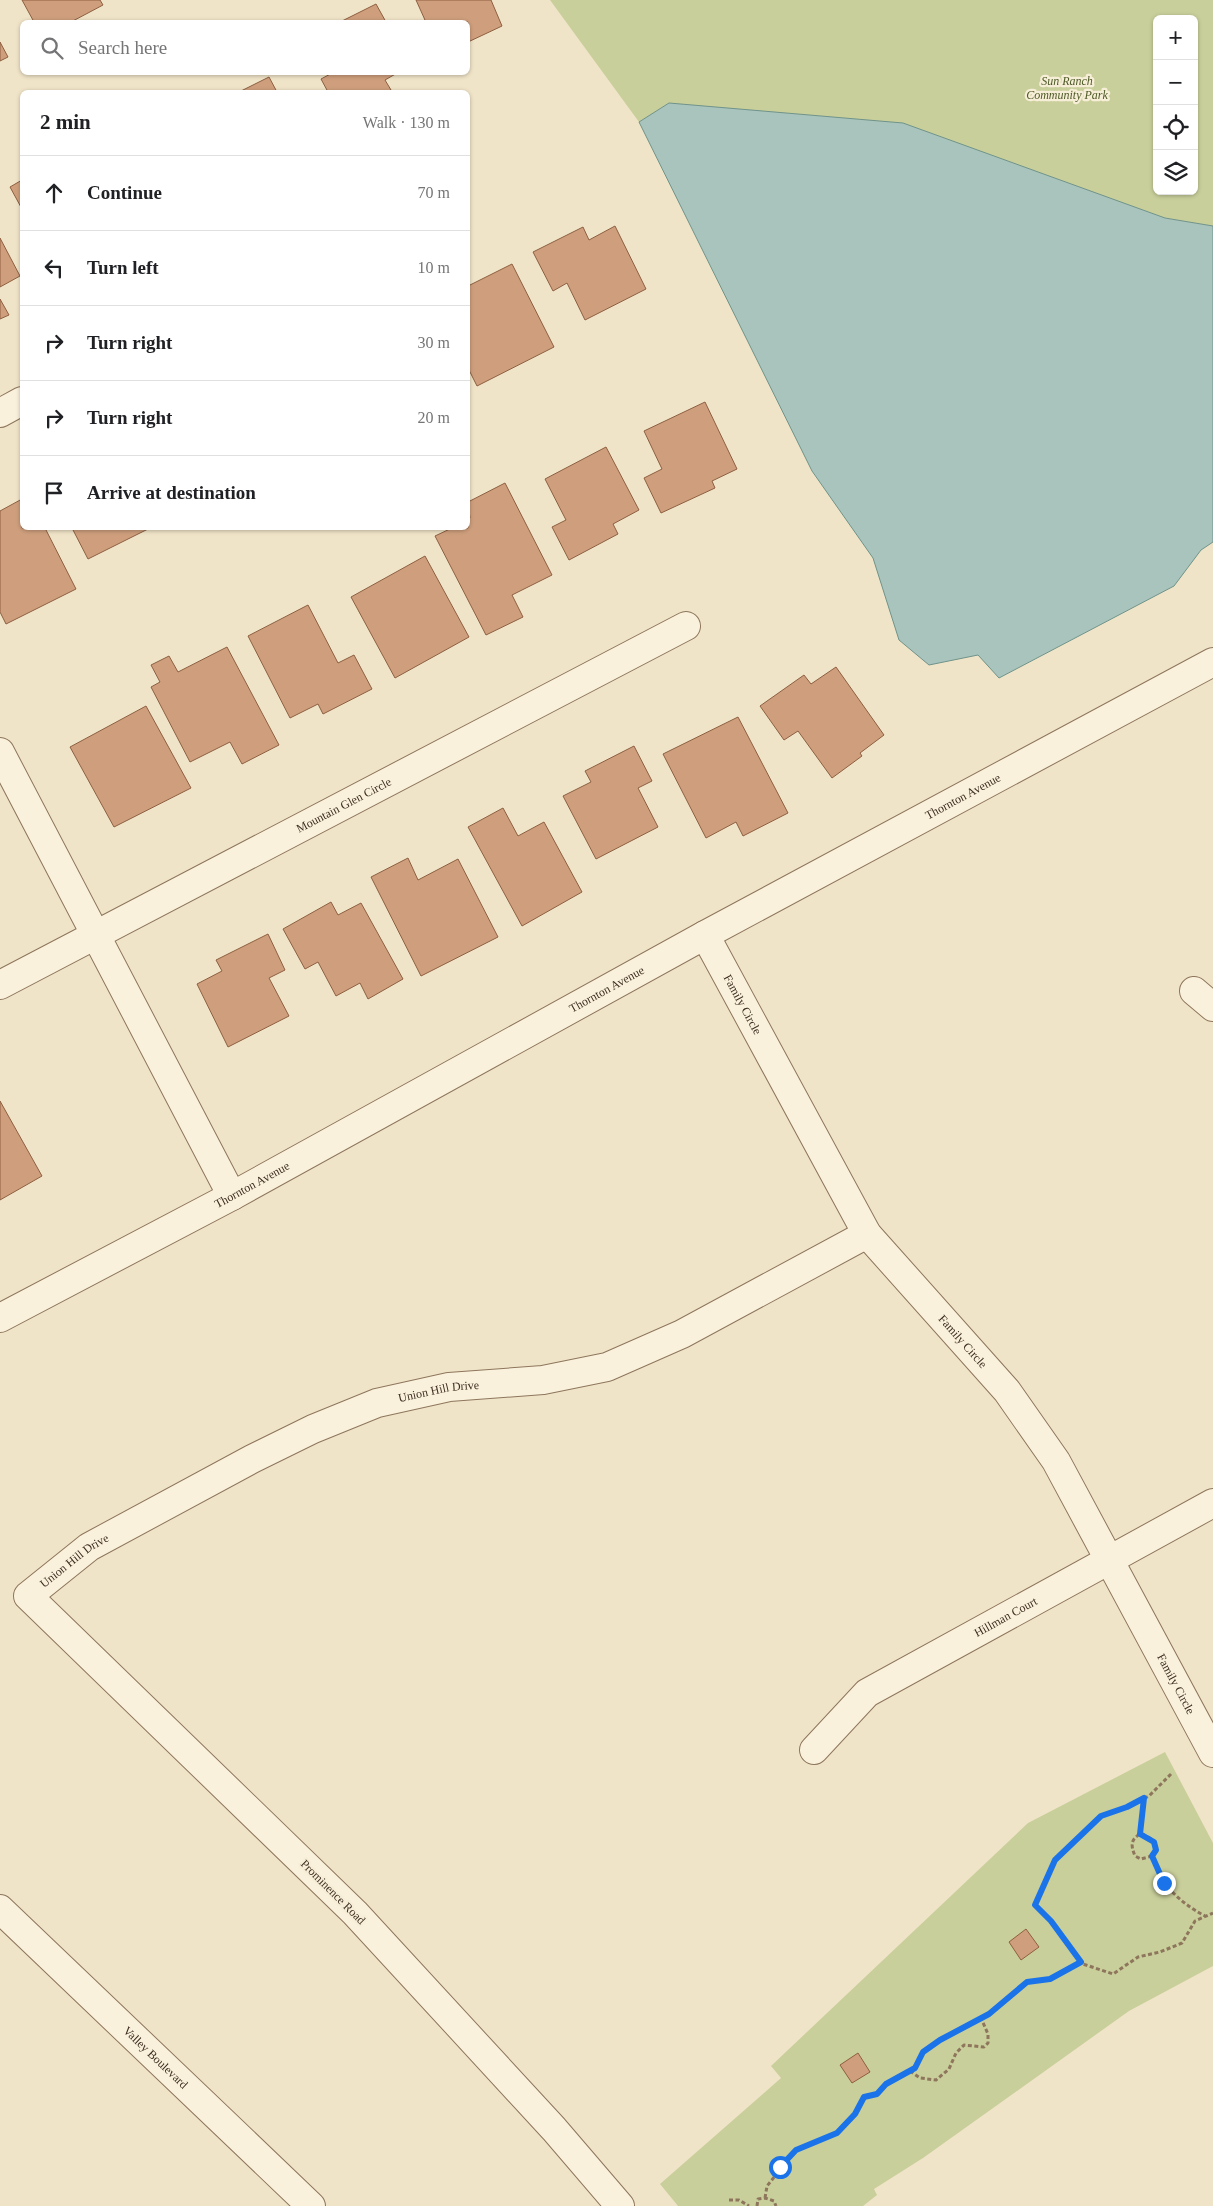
<!DOCTYPE html>
<meta charset="utf-8">
<style>
body{margin:0;font-family:Georgia,serif;background:#f2f2f2;color:#202124}
.controls{position:absolute;right:15px;top:15px;display:grid;overflow:hidden;border-radius:8px;box-shadow:0 1px 4px #0004}
.controls button{width:45px;height:45px;display:grid;place-items:center;padding:0;border:0;border-bottom:1px solid #e0e0e0;background:#fff;color:#202124;font:25px sans-serif}
.stop{position:absolute;width:15px;height:15px;margin:-11px;border:4px solid #1a73e8;border-radius:50%;background:#fff}
.stop.end{background:#1a73e8;border-color:#fff;box-shadow:0 1px 5px #0008}
.list{margin:0;padding:0;list-style:none}
h2{display:flex;justify-content:space-between;align-items:center;height:65px;margin:0;padding:0 20px;font-size:21px}
h2 small{font-size:16px;font-weight:400;color:#757577}
.list li{display:grid;grid-template-columns:32px 1fr auto;gap:15px;align-items:center;box-sizing:border-box;height:75px;padding:0 20px;border-top:1px solid #e0e0e0}
.list b{display:block;font-size:19px;white-space:nowrap}
.list em{font-size:16px;font-style:normal;color:#757577}
.icon{flex:none;width:28px;height:28px;fill:none;stroke:currentColor;stroke-width:2;stroke-linecap:round;stroke-linejoin:round}
.map{position:relative;flex:none;width:1213px;height:2206px;overflow:hidden}
.search{position:absolute;background:#fff;box-shadow:0 1px 4px #0004;left:20px;top:20px;width:450px;height:55px;display:flex;align-items:center;gap:12px;box-sizing:border-box;padding:0 18px;border-radius:8px;color:#757577;font-size:19px}
.panel{position:absolute;background:#fff;box-shadow:0 1px 4px #0004;left:20px;top:90px;width:450px;height:440px;border-radius:8px}
.map>svg:first-child{display:block}
</style>
<div class="map">
<svg width="1213" height="2206" viewBox="0 0 1213 2206">
<rect width="100%" height="100%" fill="#f0e4c8"/>
<!-- green -->
<path fill="#c9cf9b" fill-rule="evenodd" d="M550,0H1213V226L1165,218L669,103L639,122ZM1157,19H1194V191H1157Z
M1165,1752L1213,1843V1966L1129,2011L923,2158L874,2189L877,2195L863,2206H678L660,2184L781,2078L771,2066L1028,1823Z"/>
<!-- water -->
<path fill="#a9c4bc" stroke="#6f938a" d="M669,103L903,123L1165,218L1213,226V542L1201,550L1174,586L999,678L978,655L929,665L899,640L873,558L812,471L639,122Z"/>
<!-- building -->
<path fill="#cf9f7d" stroke="#8d5f41" d="M22,0H100L103,5L71,22H34Z
M416,0H491L502,26L468,42V22H420L425,20Z
M376,4L386,22H340Z
M0,42L8,57L0,61Z
M334,72H399L385,80L391,90L386,92H328L321,79Z
M269,77L277,92H239Z
M22,180V209L10,187Z
M615,226L646,289L585,320L567,283L553,291L533,252L583,227L589,240Z
M0,238L20,276L0,287Z
M512,264L554,347L477,386L468,368V286Z
M0,299L9,315L0,319Z
M705,402L737,469L712,481L715,488L661,513L644,478L662,469L644,431Z
M606,447L639,510L613,524L618,534L569,560L552,527L566,520L545,479Z
M505,483L552,575L512,595L523,617L486,635L435,536L452,528H468V520L470,518L468,502Z
M22,499V528H45L76,589L6,624L0,612V511Z
M72,528H150L88,559Z
M425,556L469,637L395,678L351,597Z
M308,605L338,663L354,655L372,689L323,714L318,704L290,718L248,636Z
M227,647L279,745L242,764L230,742L190,762L151,687L160,682L151,665L169,656L178,672Z
M836,667L884,735L860,753L862,756L832,778L798,731L784,740L760,706L804,675L811,684Z
M146,706L191,788L114,827L70,747Z
M738,717L788,813L743,836L736,822L706,838L663,754Z
M634,746L652,781L638,788L658,827L596,859L563,796L591,782L585,771Z
M503,808L518,836L544,822L582,892L522,926L468,827Z
M408,858L418,880L458,859L498,937L421,976L371,877Z
M331,902L338,915L361,903L403,979L368,999L360,983L336,996L318,962L305,969L283,929Z
M268,934L285,970L269,978L289,1016L228,1047L197,984L222,971L216,960Z
M0,1101L42,1176L0,1200Z
M1026,1929L1039,1947L1021,1960L1009,1942Z
M858,2053L870,2072L852,2083L840,2065Z"/>
<g fill="none" stroke-linecap="round" stroke-linejoin="round">
<!-- minor casing -->
<g stroke="#8d765c" stroke-width="30">
<g id="minor">
<path d="M0,413L22,401"/>
<path d="M0,752L232,1196"/>
<path id="s1" d="M705,935L867,1234L1007,1391L1056,1461L1213,1753"/>
<path id="s2" d="M0,985L686,626"/>
<path d="M1194,991L1213,1007"/>
<path id="s3" d="M814,1750L867,1693L1213,1503"/>
<path id="s4" d="M620,2206L554,2129L355,1913L28,1596L89,1547L252,1459L313,1429L377,1403L449,1387L543,1380L607,1367L682,1334L867,1234"/>
</g>
</g>
<!-- tertiary casing -->
<g stroke="#8d765c" stroke-width="30">
<g id="tertiary">
<path id="s5" d="M0,1318L232,1196L705,935L1213,662"/>
<path id="s6" d="M0,1909L311,2206"/>
</g>
</g>
<!-- path -->
<path stroke="#8d765c" stroke-width="3" stroke-dasharray="4 2.5" stroke-linecap="butt" d="M1171,1774L1149,1796L1127,1807L1101,1816L1055,1860L1035,1905L1051,1921L1083,1964L1113,1974L1138,1957L1160,1952L1182,1943L1195,1921L1213,1913
M1140,1834L1144,1798
M1152,1856L1141,1859L1135,1856C1131,1846 1130,1840 1140,1834C1150,1836 1154,1840 1156,1850L1152,1856C1161,1885 1179,1902 1205,1916
M910,2071L920,2078L936,2080L949,2069L956,2053L964,2045L984,2047L988,2043V2034L981,2018
M765,2198L767,2186L796,2150L837,2133L855,2114L864,2097L877,2094L886,2084L915,2069L923,2052L940,2039L989,2014L1027,1982L1050,1979L1081,1962
M729,2200H739L749,2206
M757,2206L758,2199L765,2198L774,2201L776,2206"/>
<!-- minor -->
<use href="#minor" stroke="#faf1dc" stroke-width="28"/>
<!-- tertiary -->
<use href="#tertiary" stroke="#faf1dc" stroke-width="28"/>
</g>
<g fill="none" stroke-linecap="round" stroke-linejoin="round">
<!-- route -->
<path stroke="#1a73e8" stroke-width="6" d="M780,2167L796,2150L837,2133L855,2114L864,2097L877,2094L886,2084L915,2068L923,2052L940,2040L989,2014L1027,1982L1050,1979L1081,1962L1051,1921L1035,1905L1055,1860L1101,1816L1127,1807L1144,1798L1140,1834L1154,1842L1156,1850L1152,1856L1164,1883"/>
</g>
<g text-anchor="middle" stroke-width="4.5" stroke-linejoin="round" paint-order="stroke">
<!-- park labels -->
<g font-size="12" font-style="italic" fill="#4d5a26" stroke="#f7eed8">
<text x="1067" y="85">Sun Ranch<tspan x="1067" dy="14">Community Park</tspan></text>
</g>
<!-- street labels -->
<g font-size="12" fill="#3d2e20" stroke="#f7eed8">
<text dy="4" stroke="none"><textPath href="#s5" startOffset="1095">Thornton Avenue</textPath></text>
<text dy="4" stroke="none"><textPath href="#s2" startOffset="388">Mountain Glen Circle</textPath></text>
<text dy="4" stroke="none"><textPath href="#s5" startOffset="690">Thornton Avenue</textPath></text>
<text dy="4" stroke="none"><textPath href="#s1" startOffset="79">Family Circle</textPath></text>
<text dy="4" stroke="none"><textPath href="#s5" startOffset="285">Thornton Avenue</textPath></text>
<text dy="4" stroke="none"><textPath href="#s1" startOffset="484">Family Circle</textPath></text>
<text dy="4" stroke="none"><textPath href="#s4" startOffset="1314">Union Hill Drive</textPath></text>
<text dy="4" stroke="none"><textPath href="#s4" startOffset="909">Union Hill Drive</textPath></text>
<text dy="4" stroke="none"><textPath href="#s3" startOffset="236">Hillman Court</textPath></text>
<text dy="4" stroke="none"><textPath href="#s1" startOffset="889">Family Circle</textPath></text>
<text transform="translate(333 1892) rotate(45)" y="4">Prominence Road</text>
<text dy="4" stroke="none"><textPath href="#s6" startOffset="215">Valley Boulevard</textPath></text>
</g>
</g>
</svg>
<div class="controls">
<button>+</button>
<button>−</button>
<button><svg class="icon" aria-label="locate" viewBox="0 0 24 24"><circle cx="12" cy="12" r="6"/><path d="M12 2v4M12 18v4M2 12h4M18 12h4"/></svg></button>
<button><svg class="icon" aria-label="layers" viewBox="0 0 24 24"><path d="M12 4l9 5-9 5-9-5zM3 14l9 5 9-5"/></svg></button>
</div>
<div class="stop" style="left:780px;top:2167px"></div>
<div class="stop end" style="left:1164px;top:1883px"></div>
<div class="search"><svg class="icon" aria-label="search" viewBox="0 0 24 24"><circle cx="10" cy="10" r="6"/><path d="M15 15l6 6"/></svg>Search here</div>
<section class="panel">
<h2>2 min<small>Walk · 130 m</small></h2>
<ul class="list">
<li><svg class="icon" aria-label="ahead" viewBox="0 0 24 24"><path d="M12 20V5M6 11l6-6 6 6"/></svg><div><b>Continue</b></div><em>70 m</em></li>
<li><svg class="icon" aria-label="left" viewBox="0 0 24 24"><path d="M17 20v-9H6M10 6l-5 5 5 5"/></svg><div><b>Turn left</b></div><em>10 m</em></li>
<li><svg class="icon" aria-label="right" viewBox="0 0 24 24"><path d="M7 20v-9h11M14 6l5 5-5 5"/></svg><div><b>Turn right</b></div><em>30 m</em></li>
<li><svg class="icon" aria-label="right" viewBox="0 0 24 24"><path d="M7 20v-9h11M14 6l5 5-5 5"/></svg><div><b>Turn right</b></div><em>20 m</em></li>
<li><svg class="icon" aria-label="arrive" viewBox="0 0 24 24"><path d="M6 21V4h12l-3 4 3 4H6"/></svg><div><b>Arrive at destination</b></div></li>
</ul>
</section>
</div>
